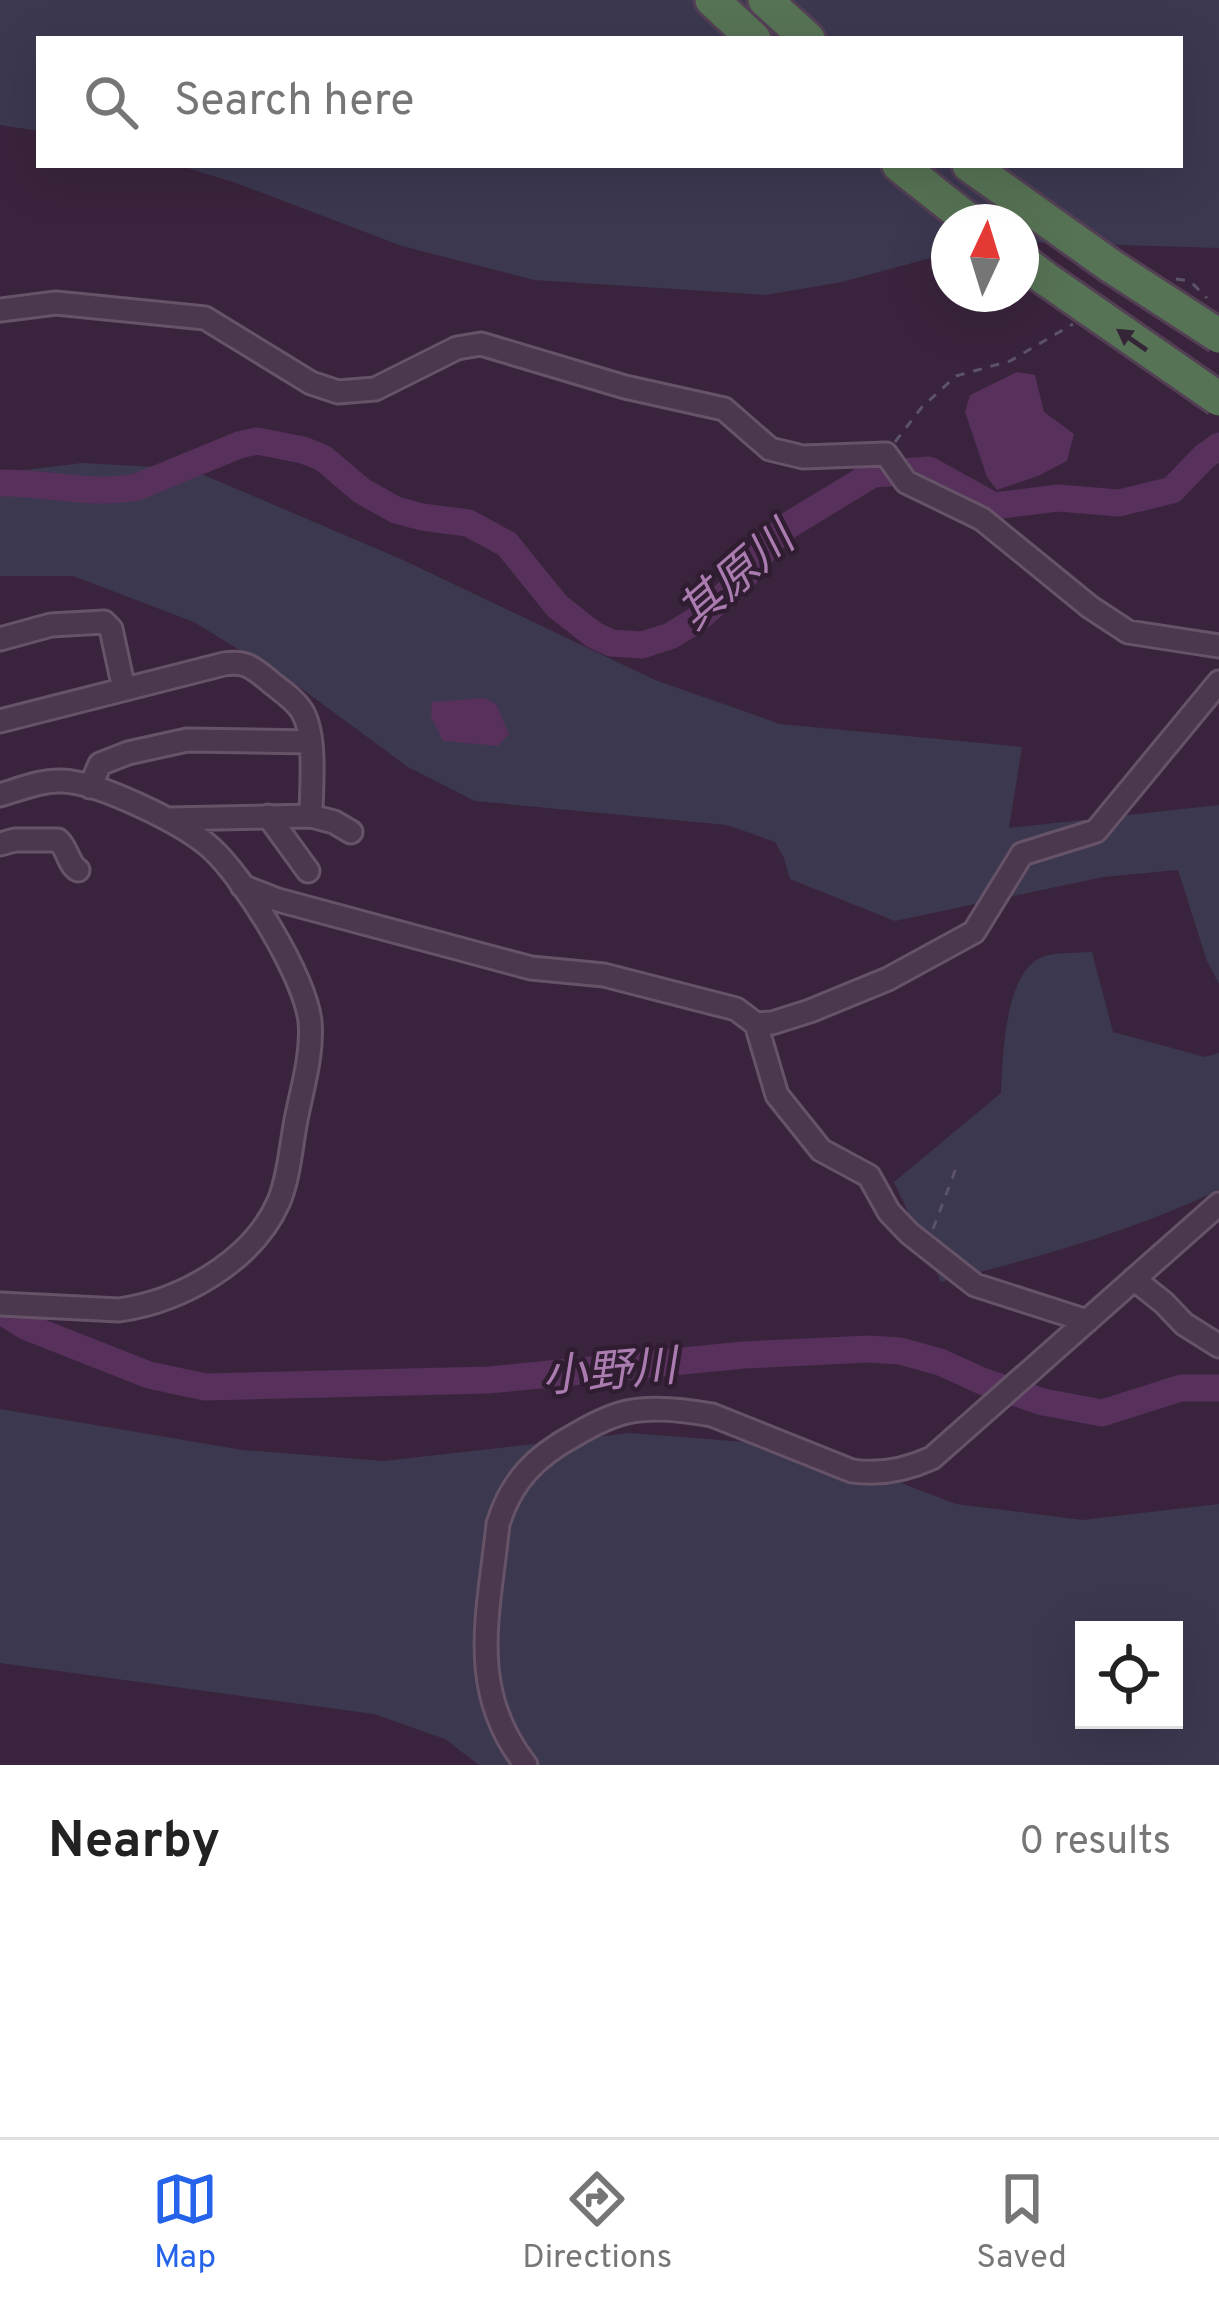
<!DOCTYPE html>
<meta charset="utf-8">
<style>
body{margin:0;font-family:Overpass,"Noto Sans JP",sans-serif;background:#f2f2f2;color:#222}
.controls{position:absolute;right:36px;bottom:36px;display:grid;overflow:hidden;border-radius:0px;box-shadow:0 12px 48px #0002}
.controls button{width:108px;height:108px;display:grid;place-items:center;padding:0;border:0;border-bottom:3px solid #e0e0e0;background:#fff;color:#222;font:60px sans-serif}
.compass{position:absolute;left:931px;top:204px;width:108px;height:108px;border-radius:50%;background:#fff;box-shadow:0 12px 48px #0002;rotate:4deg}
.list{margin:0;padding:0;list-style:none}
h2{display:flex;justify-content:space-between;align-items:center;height:156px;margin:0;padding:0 48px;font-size:51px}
h2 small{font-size:39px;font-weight:400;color:#767676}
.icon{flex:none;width:66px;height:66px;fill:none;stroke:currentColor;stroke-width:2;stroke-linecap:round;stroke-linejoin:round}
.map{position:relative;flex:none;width:1219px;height:1765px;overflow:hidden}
.search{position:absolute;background:#fff;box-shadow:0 12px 48px #0002;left:36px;right:36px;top:36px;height:132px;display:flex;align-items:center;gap:30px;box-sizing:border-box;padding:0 42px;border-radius:0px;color:#767676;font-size:45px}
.sheet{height:372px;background:#fff}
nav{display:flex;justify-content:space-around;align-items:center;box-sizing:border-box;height:168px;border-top:3px solid #e0e0e0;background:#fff;font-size:33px;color:#767676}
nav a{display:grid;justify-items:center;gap:6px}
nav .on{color:#2563eb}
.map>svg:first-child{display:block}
</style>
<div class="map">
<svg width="1219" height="1765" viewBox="0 0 1219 1765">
<rect width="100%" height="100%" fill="#3a243d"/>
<!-- green -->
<path fill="#3c3850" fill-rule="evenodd" d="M0,0H1219V248L1021,242V222H949V253L842,282L766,295L534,280L402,246L239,184L178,165H1180V39H39V131L0,125Z
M82,463L190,469L403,560L655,680L780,724L1022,747L1009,828L1219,805V984L1207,961L1178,870L1103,877L895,921L790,879L784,858L775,842L727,825L475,801L408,767L298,686L194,622L73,576H0V473Z
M1092,952L1113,1032L1205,1057L1219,1053V1190C1130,1232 1036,1258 941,1282L894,1182L1001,1093C1003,1057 1004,968 1045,956C1059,952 1077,953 1092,952Z
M0,1409L243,1450L384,1461L630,1433L807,1447L956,1504L1082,1520L1219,1504V1765H479L445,1739L374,1714L0,1663ZM1084,1630H1174V1720H1084Z"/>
<!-- water -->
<path fill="#57315b" d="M1017,372L1035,375L1044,412L1074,434L1067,461L1038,476L997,490L987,477L965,412L970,395Z
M484,698L496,704L509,734L498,746L443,741L431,717L432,702Z"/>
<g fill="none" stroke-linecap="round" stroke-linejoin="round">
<!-- river -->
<path stroke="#57315b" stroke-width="27" d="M0,483C46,482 91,496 137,487L239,445L257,441L303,450L323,458L362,491L396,510L422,517L468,523L507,544L557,606L594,635L611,643L642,645L670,636L695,621L740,582L772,540L789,525L873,474L929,470L994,506L1058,498L1119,503L1172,490L1204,457L1219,446
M0,1310L27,1327L149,1375L205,1387L489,1380L744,1355L869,1349L900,1351L940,1362L982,1381L1043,1402L1102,1413L1181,1388H1219"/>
<!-- minor casing -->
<g stroke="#665368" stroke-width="27">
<path id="minor" d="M0,310L56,303L205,318L311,383L338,392L375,389L457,348L481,344L625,387L724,409L770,449L803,457L886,454L906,482L982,519L1090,607L1128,632L1219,646
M0,639L51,625L104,622L111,629L124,689
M0,721L224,664C244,661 251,666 267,679C278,689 294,698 302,711C317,736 311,787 311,816L169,819
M90,787L100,764L128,753L187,740L310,742
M0,795C20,789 42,780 62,781C99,782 183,823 211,848C245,879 304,975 310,1021C313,1054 302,1089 296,1120C291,1146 289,1177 279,1201C253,1261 182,1301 119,1310L0,1304
M268,816L308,871
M311,816L334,822L351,832
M0,844L15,840H58C68,849 68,864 78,870
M242,886L278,900L531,968L604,975L736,1009L756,1024L777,1095L821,1150L869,1176L889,1212L909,1233L975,1285L1087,1321
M756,1024L772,1023L810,1011L888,979L974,932L1022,854L1096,831L1219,682
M1134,1279L1164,1303L1184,1324L1219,1346
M526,1765C466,1689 489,1613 498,1524C511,1481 536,1456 575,1435C592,1425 609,1416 627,1412C654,1406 685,1410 712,1415L852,1471C880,1475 906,1470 932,1458L1219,1204"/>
</g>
<!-- highway casing -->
<g stroke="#534055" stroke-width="39">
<path id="highway" d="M712,0L754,39
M765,0L808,39
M899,165L971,222
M969,165L1111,266
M1021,260L1046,279"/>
</g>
<!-- path -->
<path stroke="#5c5269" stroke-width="3" stroke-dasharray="9 9" stroke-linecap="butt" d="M1176,279L1190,281L1207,298
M895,442L922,407L956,376L1010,361L1073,324
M933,1229L958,1163"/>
<!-- minor -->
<use href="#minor" stroke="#4b384e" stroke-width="21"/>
<!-- highway -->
<use href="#highway" stroke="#577355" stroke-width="33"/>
<!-- highway-bridge casing -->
<g stroke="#534055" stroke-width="39" stroke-linecap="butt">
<path id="highway-bridge" d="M1111,266L1219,336
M1046,279L1219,399"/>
</g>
<!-- highway-bridge -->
<use href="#highway-bridge" stroke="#577355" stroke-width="33"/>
</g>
<!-- one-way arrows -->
<defs><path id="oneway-solid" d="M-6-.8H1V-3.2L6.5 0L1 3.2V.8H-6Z" transform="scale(3)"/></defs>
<use fill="#342636" href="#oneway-solid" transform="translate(1132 340) rotate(-145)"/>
<g text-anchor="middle" stroke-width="9" stroke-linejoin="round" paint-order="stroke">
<!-- water labels -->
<g font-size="45" font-style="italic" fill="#aa7cb0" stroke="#301d32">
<text transform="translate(735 575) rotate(-41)" y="16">其原川</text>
<text transform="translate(609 1370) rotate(-5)" y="16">小野川</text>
</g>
</g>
</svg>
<div class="controls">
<button><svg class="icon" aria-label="locate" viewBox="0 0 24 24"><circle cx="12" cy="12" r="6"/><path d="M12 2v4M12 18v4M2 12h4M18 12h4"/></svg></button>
</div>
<svg class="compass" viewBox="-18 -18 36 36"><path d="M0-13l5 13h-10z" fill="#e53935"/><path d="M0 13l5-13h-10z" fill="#767676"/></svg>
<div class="search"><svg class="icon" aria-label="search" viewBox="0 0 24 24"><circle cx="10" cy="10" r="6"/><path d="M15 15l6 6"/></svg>Search here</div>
</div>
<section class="sheet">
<h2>Nearby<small>0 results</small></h2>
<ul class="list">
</ul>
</section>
<nav>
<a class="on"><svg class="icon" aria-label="map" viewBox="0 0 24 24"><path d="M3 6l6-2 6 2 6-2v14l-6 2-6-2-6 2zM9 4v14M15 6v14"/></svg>Map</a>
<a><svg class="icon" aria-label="directions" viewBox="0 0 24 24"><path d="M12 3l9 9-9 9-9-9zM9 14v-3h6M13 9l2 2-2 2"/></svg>Directions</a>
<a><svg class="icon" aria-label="saved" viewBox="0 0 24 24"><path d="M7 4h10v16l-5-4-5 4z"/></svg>Saved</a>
</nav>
